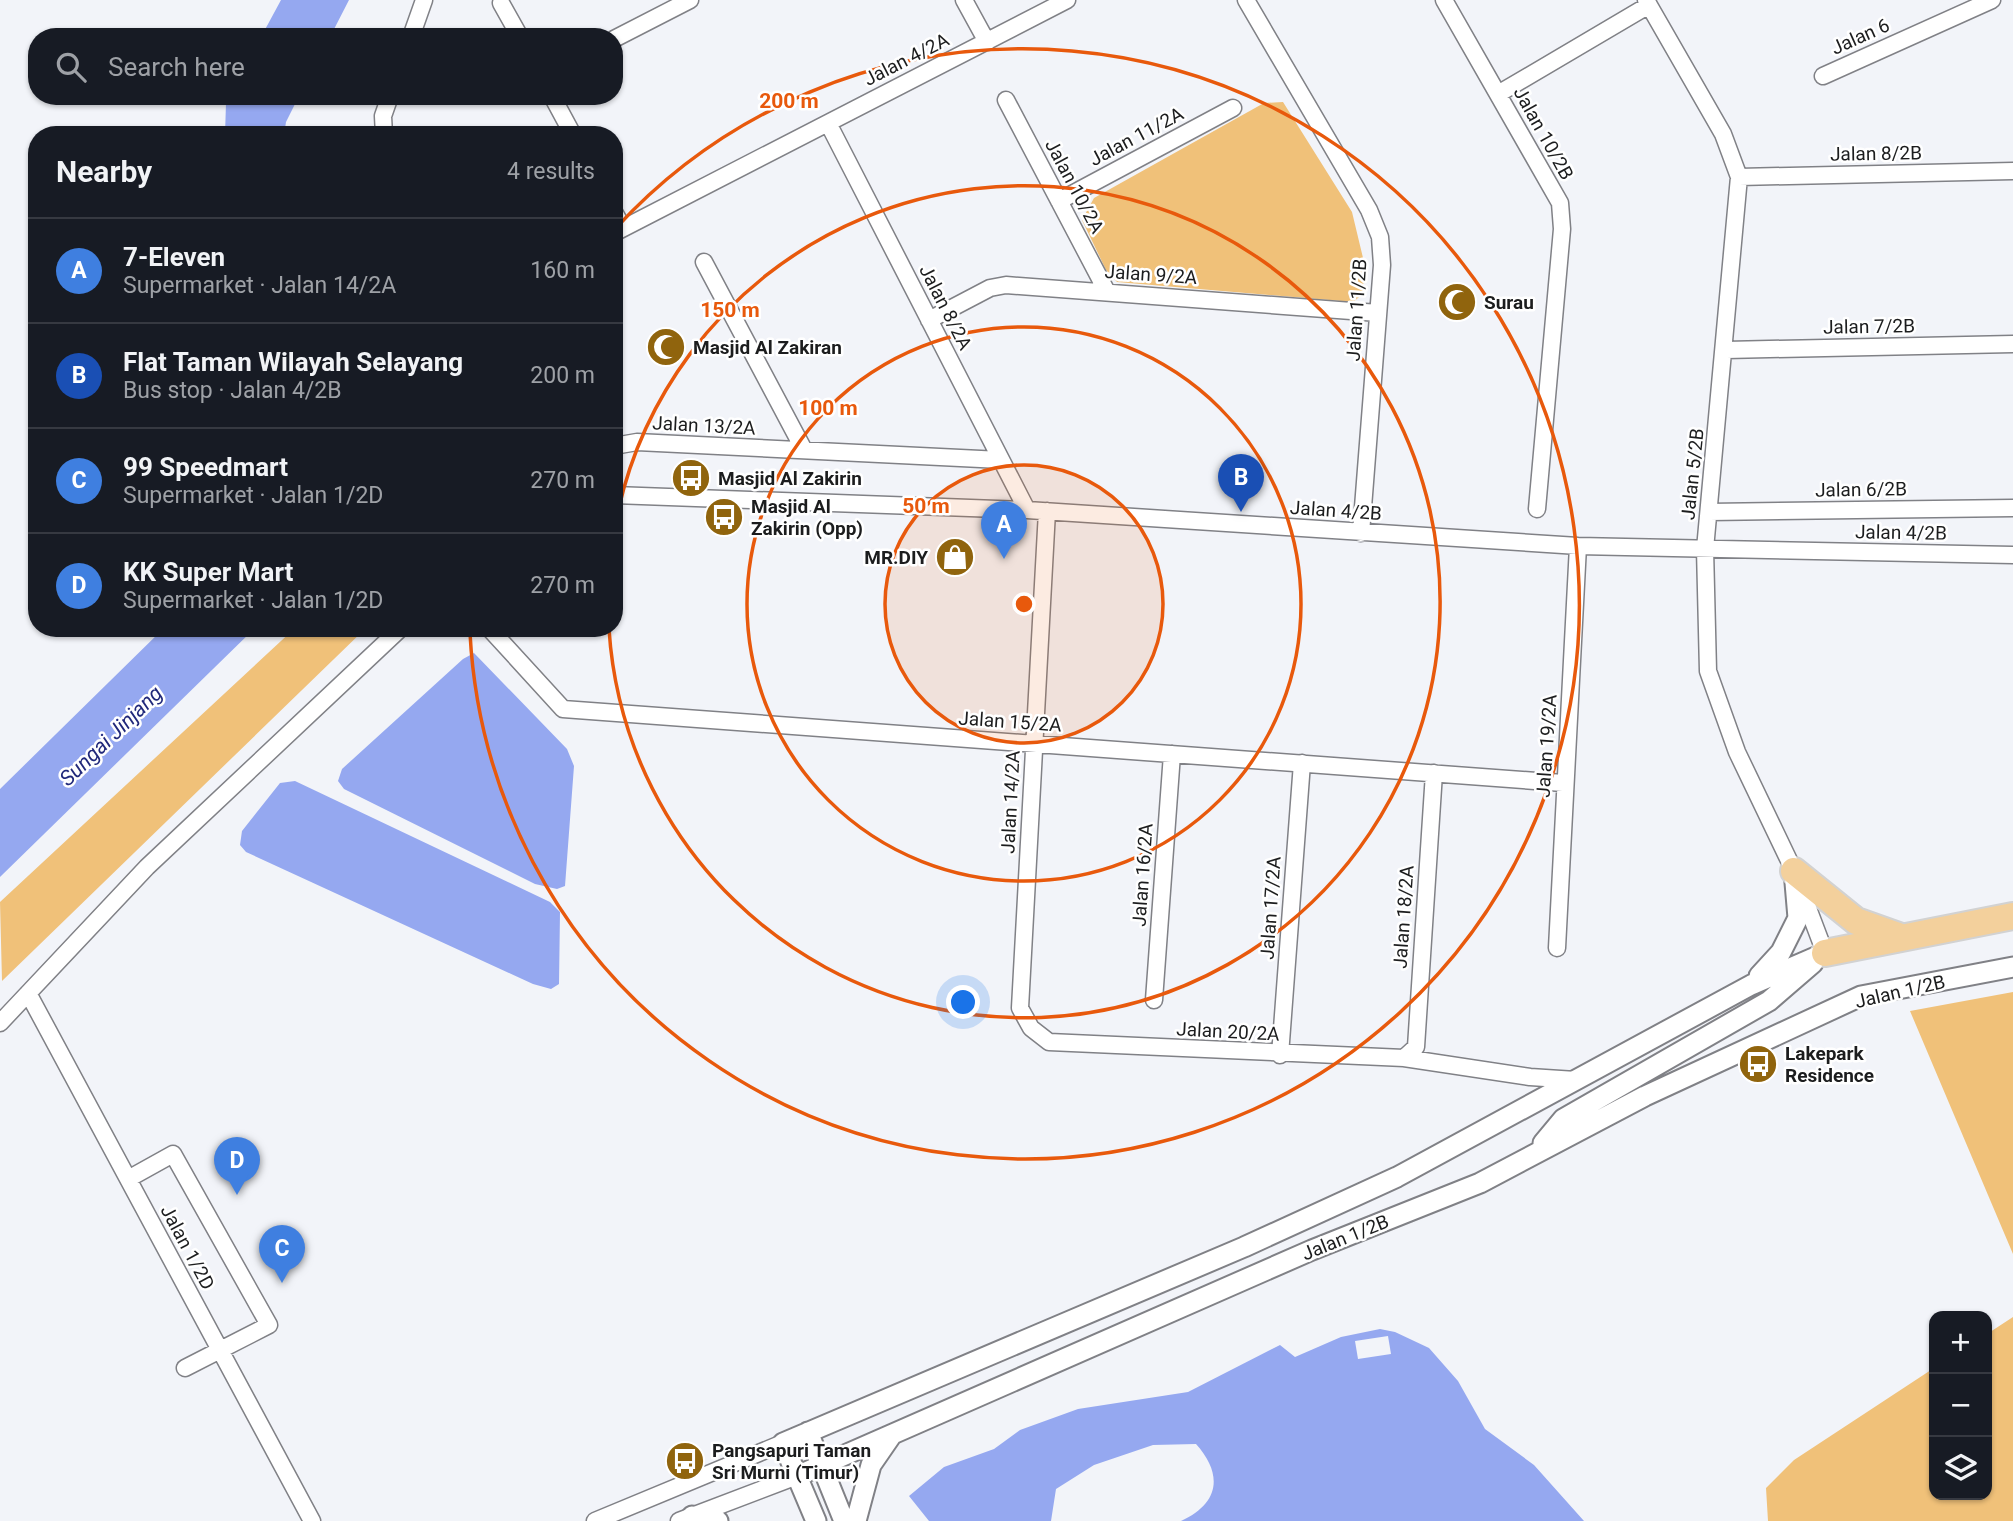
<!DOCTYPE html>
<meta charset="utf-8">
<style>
body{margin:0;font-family:Roboto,sans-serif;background:#242831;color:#f1f3f6}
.controls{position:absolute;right:21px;bottom:21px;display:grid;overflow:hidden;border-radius:14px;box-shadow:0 2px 5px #0004}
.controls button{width:63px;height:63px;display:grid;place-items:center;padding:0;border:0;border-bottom:2px solid #363941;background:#171b24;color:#f1f3f6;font:35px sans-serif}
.you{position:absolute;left:964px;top:1003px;width:24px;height:24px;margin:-18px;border:5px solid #fff;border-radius:50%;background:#1a73e8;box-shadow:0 0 0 10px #1a73e833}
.badge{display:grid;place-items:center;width:46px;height:46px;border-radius:50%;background:#8c9099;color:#fff;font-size:23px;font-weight:700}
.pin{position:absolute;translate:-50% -58px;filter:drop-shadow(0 2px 4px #0008)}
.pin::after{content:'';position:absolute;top:37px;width:24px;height:21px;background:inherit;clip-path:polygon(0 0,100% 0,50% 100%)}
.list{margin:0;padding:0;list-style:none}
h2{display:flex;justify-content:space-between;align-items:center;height:91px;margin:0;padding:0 28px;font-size:30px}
h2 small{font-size:23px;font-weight:400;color:#9ea1a6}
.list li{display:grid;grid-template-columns:46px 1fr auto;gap:21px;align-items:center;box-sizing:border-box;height:105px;padding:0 28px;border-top:2px solid #363941}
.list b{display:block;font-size:26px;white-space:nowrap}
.list p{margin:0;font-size:23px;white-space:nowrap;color:#9ea1a6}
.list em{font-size:23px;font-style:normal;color:#9ea1a6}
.icon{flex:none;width:38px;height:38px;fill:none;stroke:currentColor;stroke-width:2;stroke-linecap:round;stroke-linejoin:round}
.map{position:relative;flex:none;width:2013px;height:1521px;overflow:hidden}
.search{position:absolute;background:#171b24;box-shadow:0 2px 5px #0004;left:28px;top:28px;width:595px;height:77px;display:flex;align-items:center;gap:18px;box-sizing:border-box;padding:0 24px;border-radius:28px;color:#9ea1a6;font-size:26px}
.panel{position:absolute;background:#171b24;box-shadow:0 2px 5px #0004;left:28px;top:126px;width:595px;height:511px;border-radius:28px}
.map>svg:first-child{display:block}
</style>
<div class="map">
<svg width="2013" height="1521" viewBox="0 0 2013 1521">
<rect width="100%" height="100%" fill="#f2f4f9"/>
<!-- green -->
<path fill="#f0c179" d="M1283,102L1352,212L1364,262L1363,294L1353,302L1117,282L1106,270L1082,220L1094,198L1264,103Z
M295,628H366L2,981L0,902Z
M2013,992V1254L1910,1011Z
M2013,1317V1521H1768L1766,1488L1794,1460L1934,1368V1495H1987V1334Z"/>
<!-- water -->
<path fill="#95a8f0" d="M281,0H349L330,37H261Z
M230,96H299L286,122L284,135H225L226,103Z
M164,628H255L0,877V789Z
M474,653L567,749L574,766L565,886L557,889L535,884L344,789L338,781L342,769L463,659Z
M295,781L550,902L560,912L559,984L551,989L533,984L246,852L240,845L242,831L280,783Z
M1380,1329L1395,1332L1429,1348L1458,1381L1485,1429L1534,1465L1584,1521H1181C1220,1503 1223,1474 1196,1444L1153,1445L1094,1465L1056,1489L1051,1521H929L909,1496L944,1467L994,1449L1020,1430L1078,1409L1188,1392L1280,1345L1295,1357L1341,1337Z"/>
<!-- pier -->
<path fill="#f2f4f9" d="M1388,1336L1391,1354L1358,1359L1355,1341Z"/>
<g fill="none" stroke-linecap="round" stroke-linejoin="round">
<!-- minor casing -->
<g stroke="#808186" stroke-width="19">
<path id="minor" d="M964,0L987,42
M1246,0L1369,210L1380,237L1382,265L1361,533
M1444,0L1560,203L1562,229L1537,509
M1646,0L1723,134L1739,177L1705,549L1708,671L1737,752L1794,871L1825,953
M501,3L520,37
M411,37L424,0
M614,39L690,0
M1823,76L1992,0
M1498,94L1649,5
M552,96L573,135
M1006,100L1107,292
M828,123L1027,510
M384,135L383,116L390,96
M1739,177L2013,171
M1059,201L1233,108
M614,212L623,228
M614,233L1067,0
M704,262L804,450
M929,320L990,288L1006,285L1378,313
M1726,350L2013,344
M614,446L637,442L1001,460
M614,495L1027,510L1578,546L2013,555
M1047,511L1020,1008L1031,1028L1049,1042L1404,1058L1530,1077L1576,1080
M1709,512L2013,508
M489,628L563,709L1563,783
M1557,948L1578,546
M28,993L312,1521
M1154,1000L1172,754
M0,1023L147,867L401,628
M1280,1055L1302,763
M1404,1058L1416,1047L1434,773
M128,1179L173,1154L269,1325L185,1368
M595,1521L783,1443
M679,1521L797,1476"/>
</g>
<!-- tertiary casing -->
<g stroke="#808186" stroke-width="23">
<path id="tertiary" d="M1759,976L1781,952L1798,918L1794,871
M1543,1143L1563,1119L1769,1001L1813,963
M808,1432L844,1521
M797,1476L1312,1250L1480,1183L1645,1096L1861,996L2013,967
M692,1516L718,1521
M816,1521L783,1443L1244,1247L1397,1177L1751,985L1825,953
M856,1521L871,1465L891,1436"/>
</g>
<!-- trunk casing -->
<g stroke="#d2d2d2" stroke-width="30">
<path id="trunk" d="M1794,871L1856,921L1901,937
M1825,953L2013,916"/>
</g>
<!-- minor -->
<use href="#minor" stroke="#fff" stroke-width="16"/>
<!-- tertiary -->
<use href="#tertiary" stroke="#fff" stroke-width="19"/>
<!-- trunk -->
<use href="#trunk" stroke="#f3d09c" stroke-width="26"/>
</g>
<!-- distance rings -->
<circle cx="1024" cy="604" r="139" fill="#e8590c" fill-opacity=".12"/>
<g fill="none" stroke="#e8590c" stroke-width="3.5">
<circle cx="1024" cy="604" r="139"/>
<circle cx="1024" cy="604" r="277"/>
<path d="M614 532A416 416 0 1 1 609 629"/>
<path d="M615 229A555 555 0 1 1 470 633"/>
</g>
<!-- icons -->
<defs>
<g id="mosque-disc" transform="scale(2.0125)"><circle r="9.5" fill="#90640d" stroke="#fff"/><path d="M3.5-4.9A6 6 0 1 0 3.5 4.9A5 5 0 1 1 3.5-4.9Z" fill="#fff"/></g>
<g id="bus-disc" transform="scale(2.0125)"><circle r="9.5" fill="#90640d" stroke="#fff"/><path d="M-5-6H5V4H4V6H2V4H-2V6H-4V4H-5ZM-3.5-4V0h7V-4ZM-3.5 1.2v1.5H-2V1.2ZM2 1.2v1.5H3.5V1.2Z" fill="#fff"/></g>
<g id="shop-disc" transform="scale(2.0125)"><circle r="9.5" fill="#90640d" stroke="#fff"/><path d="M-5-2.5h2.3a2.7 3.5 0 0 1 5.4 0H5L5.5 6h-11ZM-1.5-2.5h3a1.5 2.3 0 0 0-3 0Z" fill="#fff"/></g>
</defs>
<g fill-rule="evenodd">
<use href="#mosque-disc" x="1457" y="302"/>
<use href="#mosque-disc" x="666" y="347"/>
<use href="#bus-disc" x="691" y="478"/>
<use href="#bus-disc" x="724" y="517"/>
<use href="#shop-disc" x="955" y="557"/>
<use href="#bus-disc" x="1758" y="1064"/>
<use href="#bus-disc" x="685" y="1461"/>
</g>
<g text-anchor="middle" stroke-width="5" stroke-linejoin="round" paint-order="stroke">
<!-- street labels -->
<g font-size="19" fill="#1c1d1e" stroke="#fff">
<text transform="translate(1860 36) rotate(-24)" y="7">Jalan 6</text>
<text transform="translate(906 59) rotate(-27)" y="7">Jalan 4/2A</text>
<text transform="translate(1544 133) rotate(61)" y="7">Jalan 10/2B</text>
<text transform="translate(1136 136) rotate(-28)" y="7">Jalan 11/2A</text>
<text transform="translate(1876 153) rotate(-1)" y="7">Jalan 8/2B</text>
<text transform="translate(1075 186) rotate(62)" y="7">Jalan 10/2A</text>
<text transform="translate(1151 274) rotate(4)" y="7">Jalan 9/2A</text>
<text transform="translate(946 307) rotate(63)" y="7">Jalan 8/2A</text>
<text transform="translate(1356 310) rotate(-86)" y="7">Jalan 11/2B</text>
<text transform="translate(1869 326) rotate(-1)" y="7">Jalan 7/2B</text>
<text transform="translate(704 425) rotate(3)" y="7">Jalan 13/2A</text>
<text transform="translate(1692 474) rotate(-84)" y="7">Jalan 5/2B</text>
<text transform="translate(1861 489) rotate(-1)" y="7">Jalan 6/2B</text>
<text transform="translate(1336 510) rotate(4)" y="7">Jalan 4/2B</text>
<text transform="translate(1901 532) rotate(1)" y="7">Jalan 4/2B</text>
<text transform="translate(1010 721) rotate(4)" y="7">Jalan 15/2A</text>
<text transform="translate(1546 746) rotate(-86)" y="7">Jalan 19/2A</text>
<text transform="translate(1010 802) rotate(-87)" y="7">Jalan 14/2A</text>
<text transform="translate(1142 875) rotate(-86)" y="7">Jalan 16/2A</text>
<text transform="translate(1270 908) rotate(-86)" y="7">Jalan 17/2A</text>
<text transform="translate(1403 917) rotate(-86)" y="7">Jalan 18/2A</text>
<text transform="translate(1900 991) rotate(-13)" y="7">Jalan 1/2B</text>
<text transform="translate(1228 1031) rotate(3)" y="7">Jalan 20/2A</text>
<text transform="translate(1345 1237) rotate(-22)" y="7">Jalan 1/2B</text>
<text transform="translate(188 1247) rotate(62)" y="7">Jalan 1/2D</text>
</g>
<!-- poi labels -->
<g font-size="19" font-weight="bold" fill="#1c1d1e" stroke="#fff" text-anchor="start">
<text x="1484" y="309">Surau</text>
<text x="693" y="354">Masjid Al Zakiran</text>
<text x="718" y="485">Masjid Al Zakirin</text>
<text x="751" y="513">Masjid Al<tspan x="751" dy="22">Zakirin (Opp)</tspan></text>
<text x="928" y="564" text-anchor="end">MR.DIY</text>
<text x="1785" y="1060">Lakepark<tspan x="1785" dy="22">Residence</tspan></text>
<text x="712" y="1457">Pangsapuri Taman<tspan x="712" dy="22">Sri Murni (Timur)</tspan></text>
</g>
<!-- water labels -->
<g font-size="21" font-style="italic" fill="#21297b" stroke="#fff">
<text transform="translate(111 736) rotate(-44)" y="7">Sungai Jinjang</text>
</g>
</g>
<circle cx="1024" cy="604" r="10" fill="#e8590c" stroke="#fff" stroke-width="3.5"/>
<g font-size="21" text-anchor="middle" font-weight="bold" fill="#e8590c" stroke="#fff" stroke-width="5" stroke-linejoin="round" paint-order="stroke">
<text x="789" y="108">200 m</text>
<text x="730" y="317">150 m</text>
<text x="828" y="415">100 m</text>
<text x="926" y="513">50 m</text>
</g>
</svg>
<div class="controls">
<button>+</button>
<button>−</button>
<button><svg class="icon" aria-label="layers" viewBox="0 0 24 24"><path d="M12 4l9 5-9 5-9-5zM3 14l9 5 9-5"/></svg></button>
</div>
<div class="you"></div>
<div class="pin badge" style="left:1004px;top:559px;background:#3f7fe0">A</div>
<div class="pin badge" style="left:1241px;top:512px;background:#1a4fb4">B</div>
<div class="pin badge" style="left:282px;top:1283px;background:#3f7fe0">C</div>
<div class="pin badge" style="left:237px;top:1195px;background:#3f7fe0">D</div>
<div class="search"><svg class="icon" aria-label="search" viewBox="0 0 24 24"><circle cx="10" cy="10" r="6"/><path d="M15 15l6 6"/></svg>Search here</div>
<section class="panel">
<h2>Nearby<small>4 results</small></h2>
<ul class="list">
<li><span class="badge" style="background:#3f7fe0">A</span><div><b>7-Eleven</b><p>Supermarket · Jalan 14/2A</p></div><em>160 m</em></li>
<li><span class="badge" style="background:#1a4fb4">B</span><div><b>Flat Taman Wilayah Selayang</b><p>Bus stop · Jalan 4/2B</p></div><em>200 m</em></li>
<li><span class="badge" style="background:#3f7fe0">C</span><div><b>99 Speedmart</b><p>Supermarket · Jalan 1/2D</p></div><em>270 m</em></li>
<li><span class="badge" style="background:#3f7fe0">D</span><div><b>KK Super Mart</b><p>Supermarket · Jalan 1/2D</p></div><em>270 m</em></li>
</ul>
</section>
</div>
